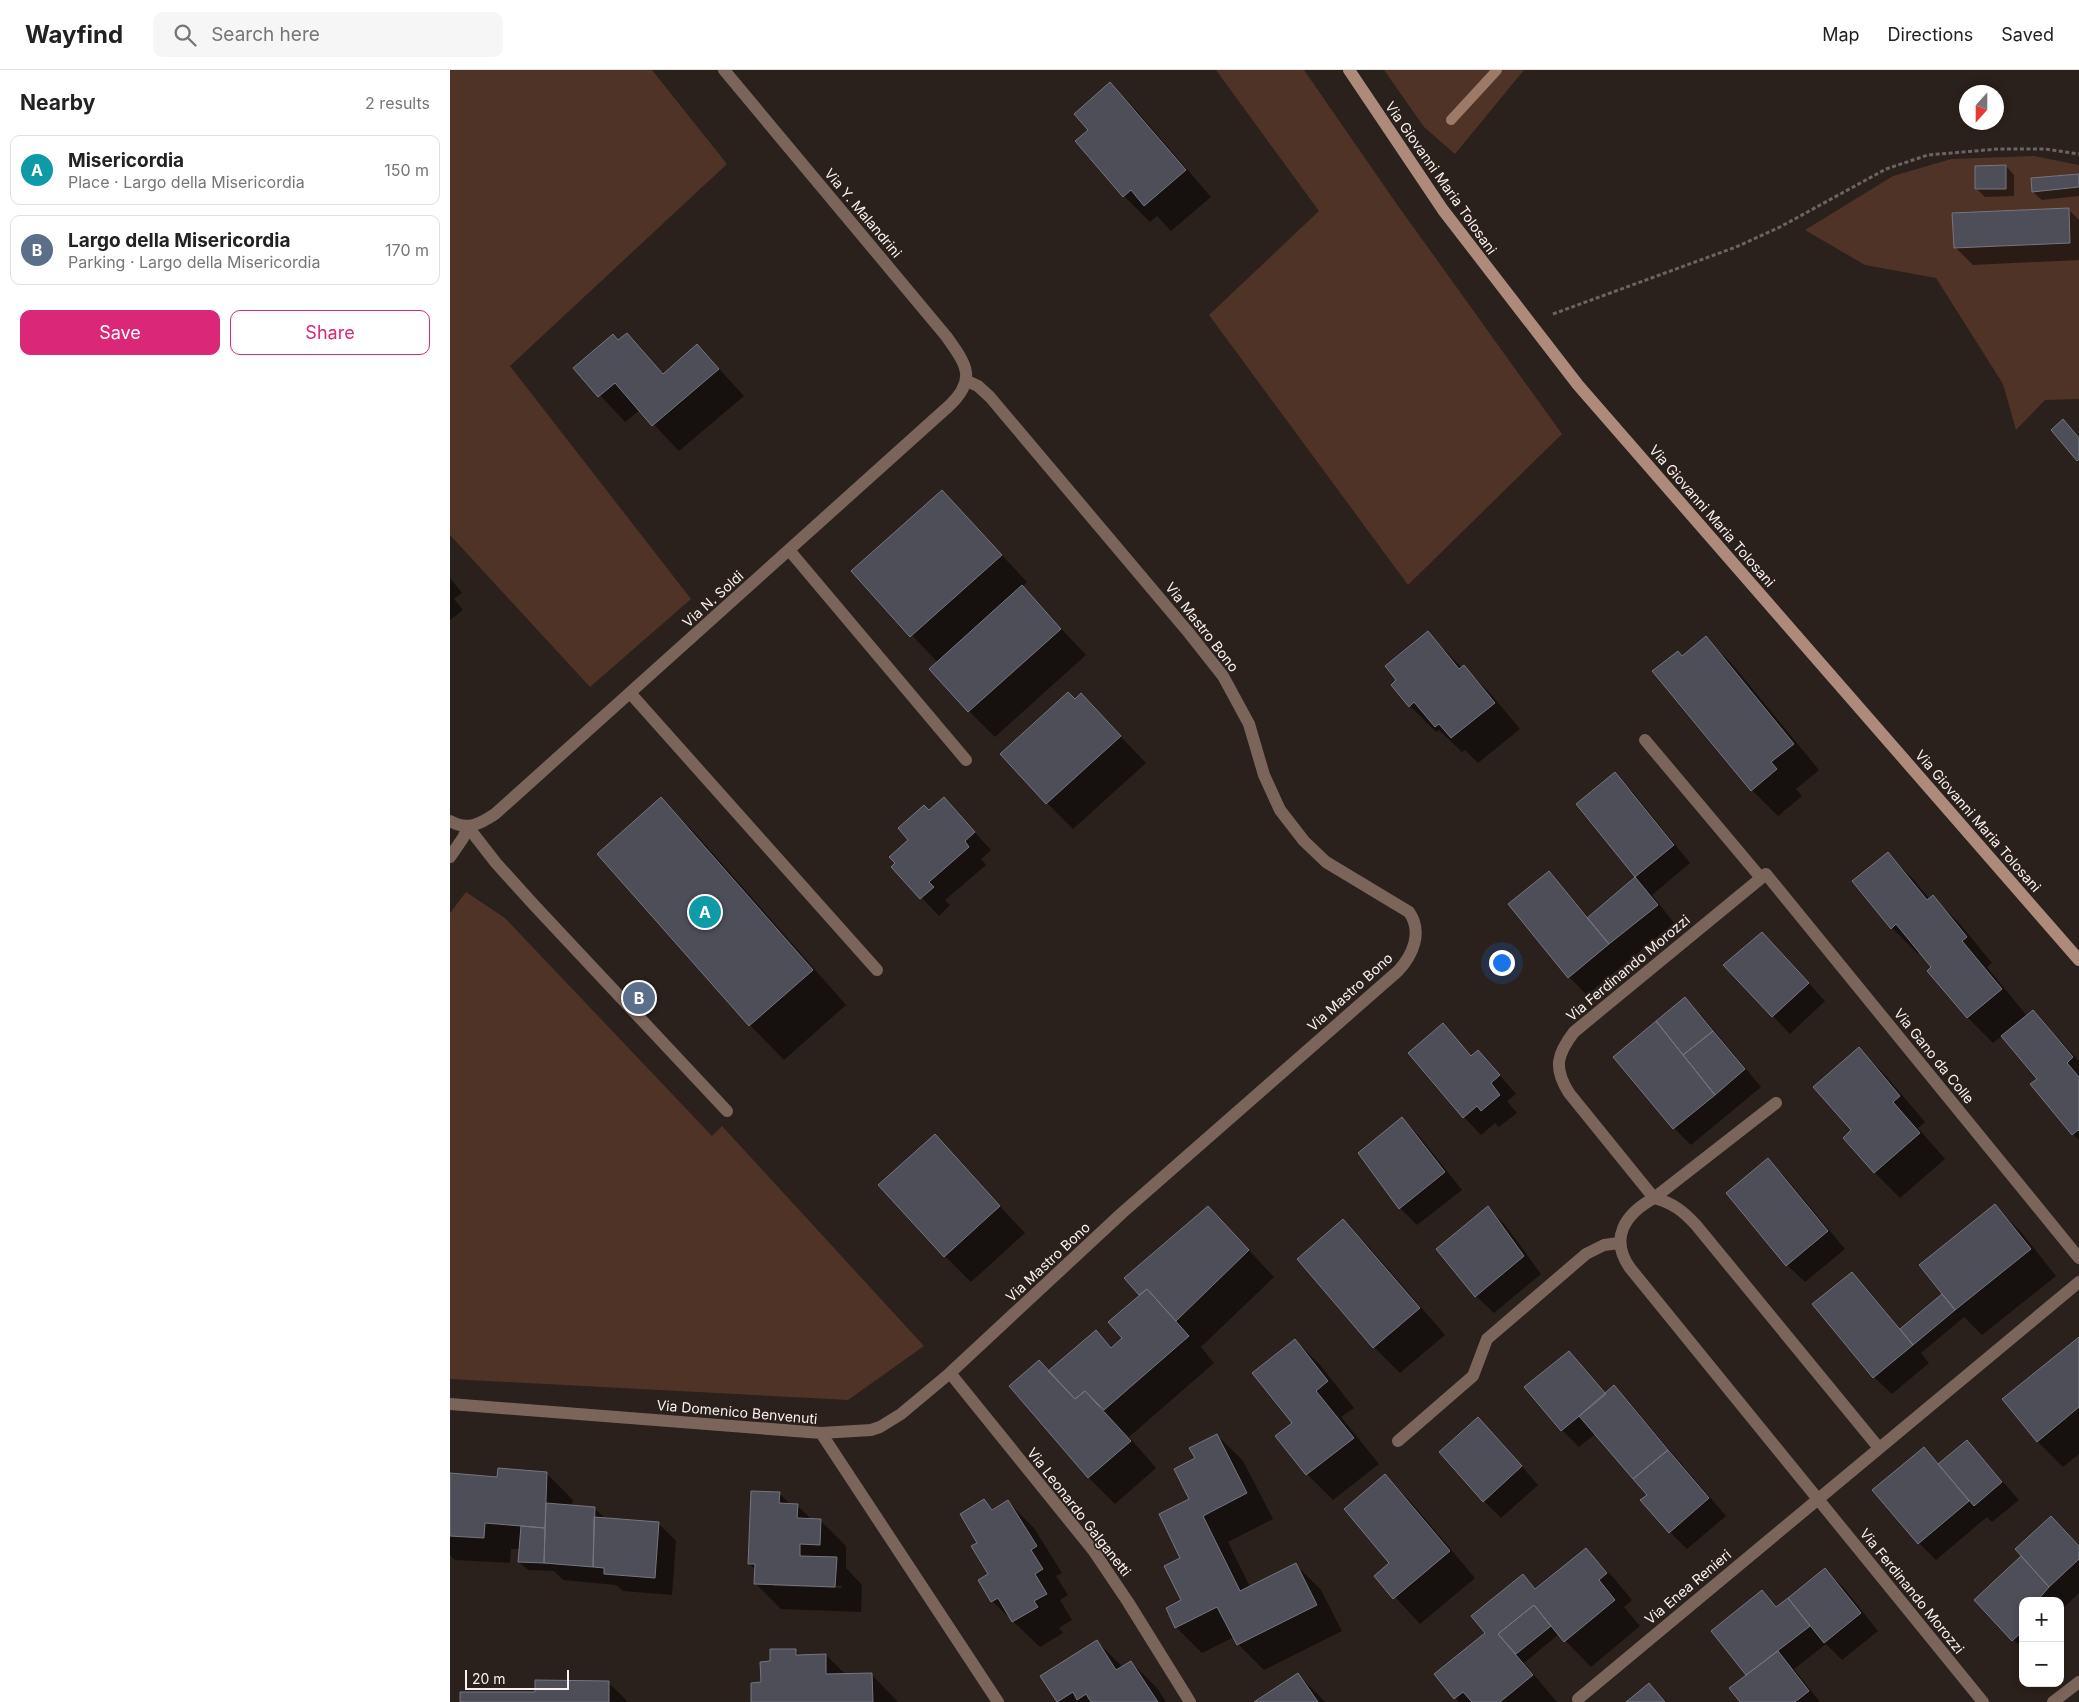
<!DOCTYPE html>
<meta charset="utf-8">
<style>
body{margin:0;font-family:Inter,sans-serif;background:#f6f6f6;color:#222}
.controls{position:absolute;right:15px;bottom:15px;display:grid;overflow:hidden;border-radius:10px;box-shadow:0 2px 8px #0003}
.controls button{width:45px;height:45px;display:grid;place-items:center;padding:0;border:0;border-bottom:1px solid #e0e0e0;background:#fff;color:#222;font:25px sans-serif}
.compass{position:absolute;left:1509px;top:15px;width:45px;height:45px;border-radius:50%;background:#fff;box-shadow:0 2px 8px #0003;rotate:201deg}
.scale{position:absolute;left:15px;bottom:12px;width:104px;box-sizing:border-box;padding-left:5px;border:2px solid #f9f1ee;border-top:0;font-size:14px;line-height:18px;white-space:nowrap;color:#f9f1ee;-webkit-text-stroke:4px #2a201c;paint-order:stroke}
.you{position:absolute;left:1051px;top:892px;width:18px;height:18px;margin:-12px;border:4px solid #fff;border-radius:50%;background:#1a73e8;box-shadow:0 0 0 8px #1a73e833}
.badge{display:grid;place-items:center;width:32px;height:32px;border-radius:50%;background:#db2777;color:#fff;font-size:16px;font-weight:700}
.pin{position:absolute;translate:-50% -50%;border:2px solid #fff;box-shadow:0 1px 5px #0006}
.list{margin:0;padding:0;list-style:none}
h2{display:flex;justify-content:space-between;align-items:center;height:65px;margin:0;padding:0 20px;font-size:21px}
h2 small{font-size:16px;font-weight:400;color:#767676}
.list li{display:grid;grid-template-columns:32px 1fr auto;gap:15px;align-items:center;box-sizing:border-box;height:70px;margin:0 10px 10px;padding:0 10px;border:1px solid #e0e0e0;border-radius:10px}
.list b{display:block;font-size:19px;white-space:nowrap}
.list p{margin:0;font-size:16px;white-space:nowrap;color:#767676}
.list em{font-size:16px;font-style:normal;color:#767676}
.actions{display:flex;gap:10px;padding:15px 20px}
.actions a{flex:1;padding:11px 0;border:1px solid #db2777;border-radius:10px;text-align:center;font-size:18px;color:#db2777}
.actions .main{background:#db2777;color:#fff}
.icon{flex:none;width:28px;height:28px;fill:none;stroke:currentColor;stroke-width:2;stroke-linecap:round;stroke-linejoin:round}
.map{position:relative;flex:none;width:1629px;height:1632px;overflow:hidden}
header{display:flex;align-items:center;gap:30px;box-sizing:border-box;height:70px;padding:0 25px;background:#fff;border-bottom:1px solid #e0e0e0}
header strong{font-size:24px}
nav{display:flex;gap:28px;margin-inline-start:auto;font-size:18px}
.search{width:350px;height:45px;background:#f6f6f6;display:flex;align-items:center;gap:12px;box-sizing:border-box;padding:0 18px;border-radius:10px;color:#767676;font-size:19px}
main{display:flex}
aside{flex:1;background:#fff}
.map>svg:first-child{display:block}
</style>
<header>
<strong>Wayfind</strong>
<div class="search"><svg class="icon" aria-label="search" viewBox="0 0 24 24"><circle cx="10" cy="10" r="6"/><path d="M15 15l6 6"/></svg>Search here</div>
<nav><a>Map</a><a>Directions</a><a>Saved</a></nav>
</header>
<main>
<aside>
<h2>Nearby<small>2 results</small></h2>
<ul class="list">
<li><span class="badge" style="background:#0f9aa8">A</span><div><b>Misericordia</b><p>Place · Largo della Misericordia</p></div><em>150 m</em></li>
<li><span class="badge" style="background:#5c6f8a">B</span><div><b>Largo della Misericordia</b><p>Parking · Largo della Misericordia</p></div><em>170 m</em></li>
</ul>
<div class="actions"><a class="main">Save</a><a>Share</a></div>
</aside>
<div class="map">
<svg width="1629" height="1632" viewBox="0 0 1629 1632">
<rect width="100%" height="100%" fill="#2a201c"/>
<!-- green -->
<path fill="#4f3326" d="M0,0H202L277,94L60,296L241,529L140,617L0,465Z
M766,0H854L946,133L1112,364L958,515L759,245L869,141Z
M934,0H1074L1005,84L974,57Z
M1584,86L1629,95V329L1595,330L1566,360L1553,314L1486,208L1415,195L1355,160L1443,106L1501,89Z
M16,822L55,848L262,1066L272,1056L474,1276L398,1330L0,1309V843Z"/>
<!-- shadow -->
<path fill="#0007" fill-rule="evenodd" d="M660,14L686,40L761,127L721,161L707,146L700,152L674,126L640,60Z
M1556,96L1564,105V126L1535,127L1526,118Z
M1629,105V126L1592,130L1583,122Z
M1618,139L1629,150V190L1523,195L1505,177Z
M177,265L214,304L247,275L294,326L229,381L190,340L175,352L125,298Z
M492,421L577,512L572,517L636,585L545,667L519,641L488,593L403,501Z
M0,508L12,523L4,529L13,540L0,550Z
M978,563L1012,598L1014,597L1040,623L1070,659L1028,693L1015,680L1012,682L989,660L986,662L960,636L943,615Z
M1256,568L1282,594L1369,700L1346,719L1352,726L1328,746L1302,720L1232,587Z
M631,625L696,693L623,759L597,733L625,631Z
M1165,704L1182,721L1240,793L1202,825L1224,853L1137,925L1119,907L1060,835L1099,802L1139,848L1187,807L1128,734Z
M211,729L245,763L396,935L334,990L300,955L149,784Z
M494,729L541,780L531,789L536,795L495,830L500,835L489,846L443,797L479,742Z
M1438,784L1464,810L1480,830L1483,827L1509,853L1542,893L1537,897L1577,946L1583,942L1629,991V1070L1623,1064L1589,1009L1552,966L1543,973L1517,947L1470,882L1468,884L1442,858Z
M1329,881L1375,931L1340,964L1275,895Z
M1235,929L1252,946L1311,1017L1241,1075L1224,1058Z
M993,955L1022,987L1045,1000L1066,1024L1057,1031L1067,1043L1049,1057L1045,1053L1031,1065L1014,1047L960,983Z
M1409,979L1435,1005L1475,1052L1468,1058L1495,1089L1450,1128L1424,1102L1403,1060Z
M952,1049L969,1066L1012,1120L967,1155L950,1138Z
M484,1066L575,1163L521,1212L495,1186Z
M1318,1090L1335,1107L1395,1179L1355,1212L1337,1195Z
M1545,1136L1571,1162L1606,1206L1532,1265L1514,1247L1471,1283L1479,1293L1442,1324L1424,1307L1364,1235L1402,1203L1419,1221L1451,1260L1494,1224Z
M758,1137L824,1207L751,1277L764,1293L679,1367L706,1398L665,1434L639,1408L560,1317L599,1302L646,1262L662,1278L674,1268L691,1225L676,1208Z
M1038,1138L1055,1155L1091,1204L1044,1243L1026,1226Z
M893,1151L919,1177L995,1265L950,1303L924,1277Z
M1629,1268V1384L1613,1397L1587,1371Z
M845,1270L871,1296L904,1338L891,1347L929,1394L883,1430L857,1404L827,1367L844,1353Z
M1119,1283L1157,1324L1164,1317L1181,1335L1276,1446L1237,1479L1220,1462L1199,1425L1145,1364L1129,1377L1112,1360Z
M767,1365L793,1391L823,1449L778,1472L800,1517L845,1494L871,1520L892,1561L814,1600L788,1574L784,1567L752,1583L726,1557L733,1530L732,1488L746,1389Z
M1045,1366L1088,1415L1051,1448L1034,1431Z
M1517,1372L1569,1430L1542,1452L1537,1447L1486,1490L1469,1473L1474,1379L1490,1395Z
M96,1403L123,1430L122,1436L144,1438L156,1449L208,1453L226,1471L222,1525L173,1521L166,1515L113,1510L104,1501L78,1500L69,1492L70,1479H61L60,1493L5,1490L0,1485V1405L48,1408Z
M935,1406L961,1432L1025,1508L970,1554L926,1506L941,1493Z
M329,1423L341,1435H347L362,1450H370L396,1476V1498L412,1515L411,1542L331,1539L305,1513L306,1500L299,1494ZM324,1513L392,1516L391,1518L324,1516Z
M534,1431L544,1440L558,1432L584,1458L612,1503L606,1506L618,1525L610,1530L622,1550L609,1558L613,1563L590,1577L542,1531L540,1505L529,1473Z
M1629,1476V1523L1610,1541V1531H1573V1579L1526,1530L1573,1486Z
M1136,1480L1162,1506L1182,1530L1174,1537L1190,1556L1141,1597L1109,1564L1074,1593L1107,1632H1009L986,1604L1036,1563L1073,1506L1087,1520Z
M1375,1500L1393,1517L1428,1561L1392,1590L1376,1574L1344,1599L1370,1632H1292L1298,1605L1263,1562L1312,1522L1328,1538Z
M647,1572L673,1597L681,1592L707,1618L716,1632H608L592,1607Z
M345,1580L351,1586L376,1585L396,1605H422L448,1632H302L321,1593Z
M848,1604L875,1632H806Z
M158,1612L178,1632H11L86,1624Z"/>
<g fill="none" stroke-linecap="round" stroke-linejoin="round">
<!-- stream -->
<path stroke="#9d7968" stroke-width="10" d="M1001,50L1047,0"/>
</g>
<!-- building -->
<path fill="#4e4e59" stroke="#757681" d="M660,12L736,100L694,136L681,120L673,127L625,71L638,60L624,44Z
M1556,95V119H1525V96Z
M1629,104V117L1582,122L1581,108Z
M1619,138L1620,173L1504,178L1502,143Z
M177,263L213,304L247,274L269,299L202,356L165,313L148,327L123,298L163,264L168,270Z
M1613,349L1629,368V389L1627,391L1601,360Z
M492,420L552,485L460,567L401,501Z
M572,515L611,559L518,642L479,599Z
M978,561L1009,599L1014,595L1045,633L1001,668L989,654L985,657L964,632L959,637L941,615L946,610L935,596Z
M1256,566L1344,674L1321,692L1327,699L1301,721L1202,601L1228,581L1232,586Z
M618,622L625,629L631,623L671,666L596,734L550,684Z
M1165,702L1224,775L1185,807L1126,734Z
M211,727L363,900L299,956L147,784Z
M494,727L525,762L515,771L519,777L479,812L484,817L470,829L441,797L445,793L439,787L458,770L448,758L474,735L479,740Z
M1438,782L1477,830L1483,825L1517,867L1512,871L1552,919L1517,948L1477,901L1481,897L1446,854L1441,859L1402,811Z
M1099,801L1159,874L1118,908L1058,834Z
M1185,807L1208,835L1159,874L1137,848Z
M1312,862L1359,913L1322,947L1273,895Z
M1235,927L1263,961L1233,985L1206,951Z
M1583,940L1623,987L1617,993L1629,1007V1061L1628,1060L1622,1065L1580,1014L1587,1009L1551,966Z
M1206,951L1265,1025L1223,1059L1163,987Z
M993,953L1021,986L1028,980L1050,1005L1041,1013L1050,1025L1031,1041L1027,1036L1013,1048L958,983Z
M1263,961L1295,999L1265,1025L1233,985Z
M1409,977L1450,1026L1443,1032L1470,1063L1424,1103L1393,1068L1401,1060L1363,1017Z
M952,1047L995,1102L949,1139L908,1083Z
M485,1064L550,1136L494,1187L428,1115Z
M1318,1088L1378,1161L1336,1196L1276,1123Z
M1545,1134L1581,1179L1505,1240L1469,1195Z
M758,1136L799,1180L726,1251L697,1219L689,1225L674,1208Z
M1038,1136L1074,1186L1025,1227L986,1179Z
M893,1149L970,1238L923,1278L847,1189Z
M1402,1202L1463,1275L1423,1308L1362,1234Z
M697,1219L739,1266L654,1340L635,1321L625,1329L598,1301L646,1260L661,1278L672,1268L658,1252Z
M1492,1224L1505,1240L1463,1275L1450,1259Z
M1629,1267V1337L1587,1372L1552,1329Z
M845,1269L878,1311L866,1321L904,1368L856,1405L825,1366L842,1353L802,1303Z
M1119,1281L1156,1324L1111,1361L1074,1317Z
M589,1290L625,1329L635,1321L681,1371L638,1408L559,1316Z
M1164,1315L1218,1380L1183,1409L1129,1346Z
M1028,1347L1072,1396L1033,1432L989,1382Z
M767,1364L797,1423L753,1446L790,1521L846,1493L867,1535L787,1575L767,1537L725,1558L716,1538L731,1530L714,1496L730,1488L709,1444L739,1429L724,1399L745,1388L739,1378Z
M1517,1370L1552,1412L1524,1436L1488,1394Z
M1474,1377L1519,1431L1468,1474L1422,1420Z
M1218,1380L1259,1428L1219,1463L1190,1430L1197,1425L1183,1409Z
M48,1398L97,1402L95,1458L35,1453L34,1468L0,1466V1403L47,1407Z
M935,1404L1000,1481L943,1529L924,1506L939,1493L894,1439Z
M301,1421L330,1422L329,1433L348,1434L347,1448L371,1449L370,1475L350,1474V1486L387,1487L385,1517L304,1514L305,1494H298Z
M534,1429L542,1440L558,1430L587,1476L581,1480L593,1499L585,1504L597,1524L584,1531L588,1537L562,1552L548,1528L541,1532L528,1510L538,1504L521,1476L527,1473L510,1444Z
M96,1433L145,1437L143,1497L94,1493Z
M1601,1446L1629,1476V1489L1599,1517L1565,1479Z
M144,1447L209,1452L205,1508L154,1504V1498L143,1497Z
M71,1456L95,1458L94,1493L68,1492Z
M1136,1478L1157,1503L1149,1510L1165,1530L1114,1572L1084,1535L1048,1564L1083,1605L1050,1632H1022L1013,1622L1004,1629L984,1604L1035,1563L1021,1546L1073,1504L1085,1519Z
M1571,1486L1599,1517L1587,1531H1573V1561L1562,1571L1524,1530Z
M1375,1498L1411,1543L1374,1573L1338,1528Z
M1312,1520L1326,1537L1338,1528L1360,1556L1296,1605L1261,1561Z
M1084,1535L1101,1556L1066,1584L1048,1564Z
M647,1570L666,1600L681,1591L708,1632H641L636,1624L627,1630L623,1622L607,1632L590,1606Z
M320,1579H346V1585L376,1584V1604L422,1603L423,1632H301V1613L311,1612L310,1592L320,1591Z
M1328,1581L1359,1621L1345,1632H1290L1279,1618Z
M848,1603L868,1632H804Z
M85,1610L159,1611V1632H10V1622H85Z
M1199,1613L1215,1632H1176Z"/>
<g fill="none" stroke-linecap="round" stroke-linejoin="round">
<!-- path -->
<path stroke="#6d6360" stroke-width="3" stroke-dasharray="4 2.5" stroke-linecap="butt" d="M1103,244L1286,177L1330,157L1436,99L1478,85L1548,79H1595L1629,84"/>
<!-- lane -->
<path stroke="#7b655a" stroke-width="12" d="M339,480L516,690
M181,624L427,900
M1195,670L1311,808
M1204,1128L1326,1033"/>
<!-- street -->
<path stroke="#7b655a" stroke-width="12" d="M0,751C17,761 30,754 45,744L500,335C528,308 515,293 496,266L274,0
M18,757L46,793L84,835L277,1041
M0,787L13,768L18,757
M1204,1128L1119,1023C1103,998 1107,984 1124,962L1316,804L1629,1188
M500,1303L643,1480L678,1532L740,1632
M0,1334L371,1363L548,1632
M371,1363L421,1360L430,1357L451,1344L500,1303L672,1143L948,901C963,885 973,862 959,842L876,792L854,771L830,740L814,705L799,654L773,606L739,563L540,327L528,316L517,311
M948,1371L1023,1306L1037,1269L1136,1184L1154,1175L1169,1173
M1429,1378L1246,1155C1233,1141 1223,1133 1204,1128C1175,1144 1159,1168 1180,1198L1533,1632
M1128,1629L1629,1212
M1603,1632L1629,1612"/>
<!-- secondary -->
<path stroke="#ae8a7a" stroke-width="12" d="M899,0L993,140L1128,315L1629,890"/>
</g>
<g text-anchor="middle" stroke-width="4" stroke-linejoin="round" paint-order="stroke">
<!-- street labels -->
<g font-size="14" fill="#f9f1ee" stroke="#2a201c">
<text transform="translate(991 108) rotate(55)" y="5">Via Giovanni Maria Tolosani</text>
<text transform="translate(413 143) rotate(50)" y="5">Via Y. Malandrini</text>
<text transform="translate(1262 446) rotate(49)" y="5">Via Giovanni Maria Tolosani</text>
<text transform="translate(263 529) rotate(-42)" y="5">Via N. Soldi</text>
<text transform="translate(752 557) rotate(52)" y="5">Via Mastro Bono</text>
<text transform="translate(1528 751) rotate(49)" y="5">Via Giovanni Maria Tolosani</text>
<text transform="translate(1178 898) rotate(-40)" y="5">Via Ferdinando Morozzi</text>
<text transform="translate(900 922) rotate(-42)" y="5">Via Mastro Bono</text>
<text transform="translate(1484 986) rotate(51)" y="5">Via Gano da Colle</text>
<text transform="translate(598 1192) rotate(-43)" y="5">Via Mastro Bono</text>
<text transform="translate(287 1342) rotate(5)" y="5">Via Domenico Benvenuti</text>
<text transform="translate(629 1442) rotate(52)" y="5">Via Leonardo Galganetti</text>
<text transform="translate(1238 1517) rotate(-40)" y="5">Via Enea Renieri</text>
<text transform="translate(1462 1521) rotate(51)" y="5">Via Ferdinando Morozzi</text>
</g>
</g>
</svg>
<div class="controls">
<button>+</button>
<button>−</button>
</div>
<svg class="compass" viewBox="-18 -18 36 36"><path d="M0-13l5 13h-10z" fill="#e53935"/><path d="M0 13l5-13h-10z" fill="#767676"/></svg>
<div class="scale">20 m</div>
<div class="you"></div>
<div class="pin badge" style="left:255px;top:842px;background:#0f9aa8">A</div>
<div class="pin badge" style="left:189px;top:928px;background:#5c6f8a">B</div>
</div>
</main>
